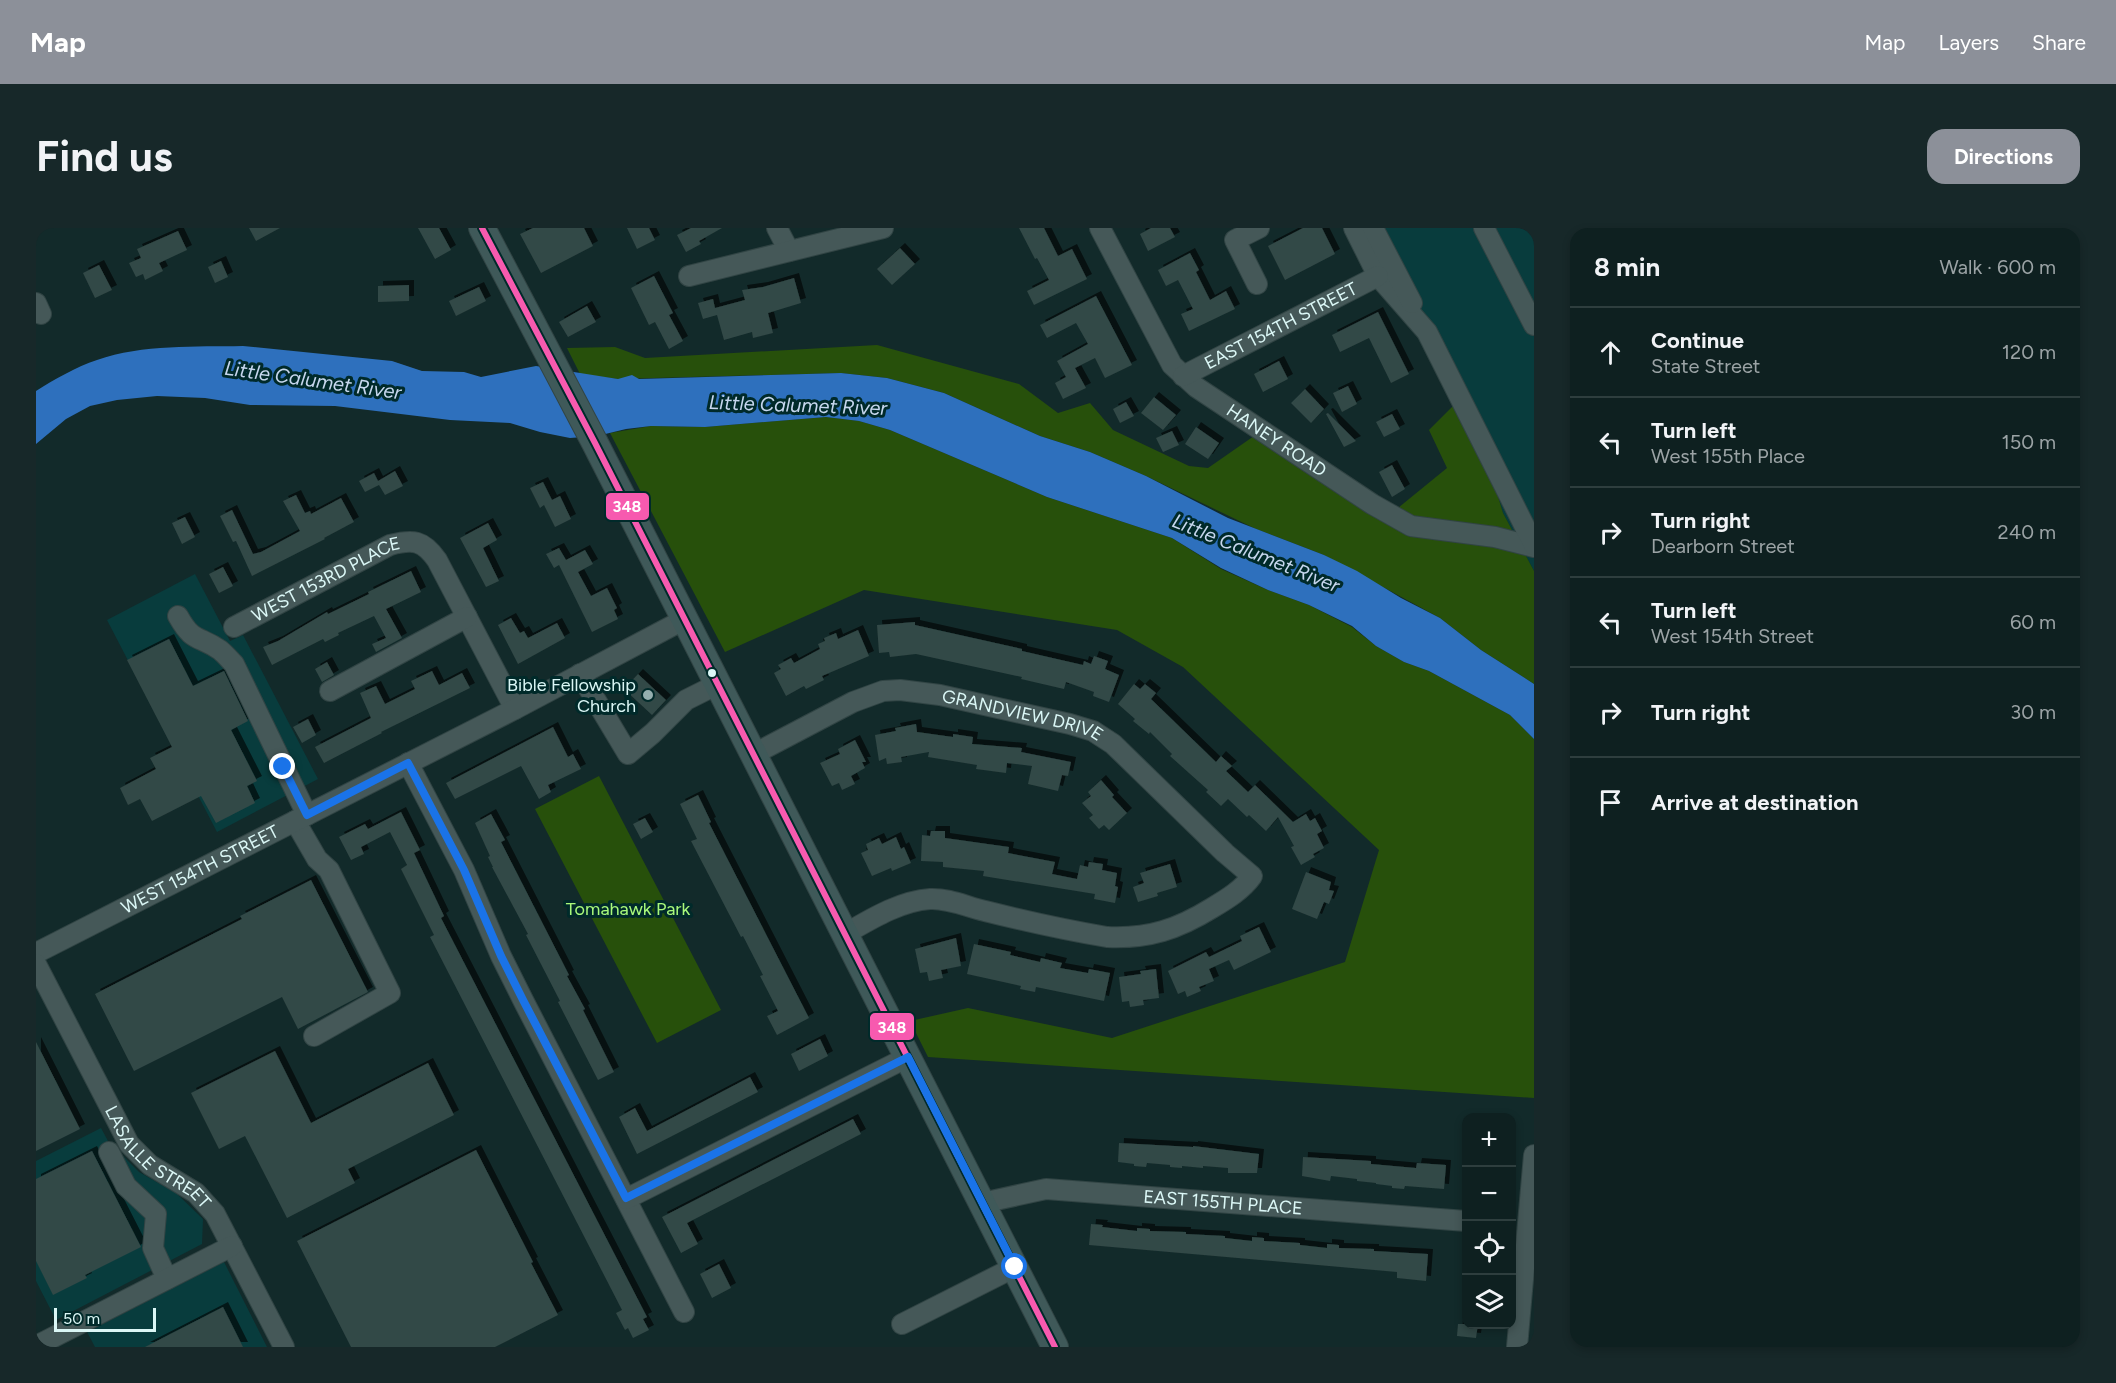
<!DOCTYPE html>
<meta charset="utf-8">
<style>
body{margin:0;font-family:Figtree,sans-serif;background:#172829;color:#f1f3f6}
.controls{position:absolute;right:18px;bottom:18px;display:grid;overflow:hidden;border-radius:12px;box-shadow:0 3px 9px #0003}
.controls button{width:54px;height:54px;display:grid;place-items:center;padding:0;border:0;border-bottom:2px solid #2e3e3e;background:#0e2020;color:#f1f3f6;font:30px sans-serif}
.scale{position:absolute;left:18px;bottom:15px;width:102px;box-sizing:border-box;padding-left:6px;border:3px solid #dbf7f6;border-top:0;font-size:16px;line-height:21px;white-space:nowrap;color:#dbf7f6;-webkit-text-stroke:4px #002a2a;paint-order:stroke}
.stop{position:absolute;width:18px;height:18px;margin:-14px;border:4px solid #1a73e8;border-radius:50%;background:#fff}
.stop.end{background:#1a73e8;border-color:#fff;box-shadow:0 2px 6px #0008}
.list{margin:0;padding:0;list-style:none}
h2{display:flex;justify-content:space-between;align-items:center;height:78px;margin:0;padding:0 24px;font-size:26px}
h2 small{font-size:20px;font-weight:400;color:#9ba3a5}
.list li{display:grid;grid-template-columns:39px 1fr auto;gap:18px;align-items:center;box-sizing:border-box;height:90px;padding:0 24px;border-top:2px solid #2e3e3e}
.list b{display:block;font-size:22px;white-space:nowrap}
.list p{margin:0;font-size:20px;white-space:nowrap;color:#9ba3a5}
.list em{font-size:20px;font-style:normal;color:#9ba3a5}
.icon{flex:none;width:33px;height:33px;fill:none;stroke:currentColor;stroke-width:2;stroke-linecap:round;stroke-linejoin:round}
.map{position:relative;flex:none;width:1498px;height:1119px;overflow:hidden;border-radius:18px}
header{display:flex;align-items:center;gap:36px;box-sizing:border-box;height:84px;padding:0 30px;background:#8c9099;color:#fff}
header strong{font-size:28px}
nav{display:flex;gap:33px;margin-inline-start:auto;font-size:21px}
.intro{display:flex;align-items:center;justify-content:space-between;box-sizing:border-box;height:144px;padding:0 36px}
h1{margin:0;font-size:42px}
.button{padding:15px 27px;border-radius:18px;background:#8c9099;color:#fff;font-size:21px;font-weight:700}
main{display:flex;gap:36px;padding:0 36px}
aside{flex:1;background:#0e2020;border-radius:18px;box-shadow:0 3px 9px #0003}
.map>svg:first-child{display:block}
</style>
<header>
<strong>Map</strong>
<nav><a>Map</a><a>Layers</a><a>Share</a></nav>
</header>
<div class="intro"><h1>Find us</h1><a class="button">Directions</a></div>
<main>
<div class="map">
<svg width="1498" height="1119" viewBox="0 0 1498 1119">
<defs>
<filter id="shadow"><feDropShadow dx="5" dy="-5" stdDeviation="0" flood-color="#0009"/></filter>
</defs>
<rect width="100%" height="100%" fill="#122a2a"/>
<!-- built -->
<path fill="#083c3d" d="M1331,0H1498V343L1467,285L1451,232Z
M159,346L194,413L207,407L282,551L181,604L71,392Z
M65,900L72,913L103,944L140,965L167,991L166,1016L20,1092L0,1053V933Z
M188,1034L231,1119H59L51,1104Z"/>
<!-- green -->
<path fill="#27500b" d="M841,117L983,156L1022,185L1054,175L1077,202L1153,238L1172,240L1218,208L1346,293L1411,240L1393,202L1421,174L1451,232L1467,285L1498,343V456L1445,422L1404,390L1288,327L1220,301L1110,248L1054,224L1004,208L908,165L851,150L805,145L582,151L544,146L531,120L579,119L609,130Z
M790,189L823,193L854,202L1011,269L1136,310L1185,341L1232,362L1273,377L1316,399L1340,418L1368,434L1393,443L1474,487L1498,511V870L892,829L874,793L932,780L1076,810L1309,734L1343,622L1147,439L1081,402L828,362L689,424L574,205L615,198L669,199Z
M563,548L685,782L621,815L499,581Z"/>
<!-- water -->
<path fill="#2e70bd" d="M207,118L356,133L386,143L428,144L445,149L500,138L582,151L596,147L603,151L805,145L851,150L908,165L1004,208L1054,224L1110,248L1192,290L1288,327L1321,343L1365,370L1404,390L1445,422L1498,456V511L1474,487L1393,443L1368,434L1340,418L1316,398L1273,377L1232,362L1185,340L1136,310L1011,269L854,202L823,193L790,189L669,199L615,198L590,201L561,208L534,210L504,204L474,195L414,192L299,178L214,177L169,170L121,168L81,172L54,178L30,191L0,216V163C19,151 40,139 61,132C107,116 160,119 207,118Z"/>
<!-- building -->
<path fill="#324846" filter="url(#shadow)" d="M213,0H244L220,13Z
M382,0H403L415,22L399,31Z
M497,0H548L557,18L505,45L484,6Z
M591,0H613L619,12L601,21Z
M655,0H686L663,13L665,16L650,24L641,7Z
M983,0H1008L1022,28L1036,21L1051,51L998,77L991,63L1013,52L1001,30L999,31Z
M1115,0H1134L1139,9L1112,23L1104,6Z
M1267,0H1286L1299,26L1249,52L1232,18Z
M142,3L151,22L123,35L127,43L109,52L107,46L100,49L93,35L105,30L101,21Z
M864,20L879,36L856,57L841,41Z
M1154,25L1163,42L1160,44L1174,72L1190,63L1199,81L1153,103L1145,86L1157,81L1142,52L1130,58L1122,42Z
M185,33L192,49L179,55L172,39Z
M63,37L76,62L59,70L47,45Z
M618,48L637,85L633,87L647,113L633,121L619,94L613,97L595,60Z
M758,50L765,75L732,85L737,105L717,110L716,104L688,112L681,87L667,91L662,75L677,71L679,80L709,72L706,62L727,59Z
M373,57V73L342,74V58Z
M443,59L450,73L420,88L413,73Z
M1060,68L1096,137L1069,150L1059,130L1039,140L1050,160L1027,171L1019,155L1030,149L1021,133L1052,116L1040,95L1011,110L1004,97Z
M551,78L560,94L532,109L523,94Z
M1342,84L1373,146L1355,155L1333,110L1304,124L1296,107Z
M1243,133L1252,151L1227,164L1218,146Z
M1312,158L1321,176L1306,184L1297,165Z
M1269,161L1288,181L1275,195L1255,175Z
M1118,169L1140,187L1127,202L1105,185Z
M1090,174L1098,188L1084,195L1077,181Z
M1292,185L1320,213L1308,219L1290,186Z
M1356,186L1364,201L1348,209L1340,194Z
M1160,199L1183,215L1172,231L1149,216Z
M1136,203L1143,217L1127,224L1120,210Z
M1356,237L1369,261L1356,269L1343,244Z
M359,243L367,258L349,267L343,257L329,264L323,253L338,245L342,253Z
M507,254L516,272L524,268L535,291L519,299L508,277L504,280L494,260Z
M260,267L269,285L274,283L275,286L305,270L318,294L288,310L289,311L216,348L200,313L197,314L184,288L196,282L217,326L225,324L264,303L247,273Z
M149,289L159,309L146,316L136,295Z
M452,295L461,312L447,320L463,353L450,359L424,310Z
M523,320L530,332L549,322L557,336L542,344L555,368L571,360L581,380L578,382L582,391L556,404L523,337L518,340L510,326Z
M187,339L197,358L183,365L173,346Z
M375,343L385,364L350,381L366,410L340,424L336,416L350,410L338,388L302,405L303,407L289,414L287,411L236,437L227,419L242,413L291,384L292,386L333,366L332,364Z
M475,390L484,405L488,403L492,410L521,395L529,410L482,436L462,397Z
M879,394V397L986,421V423L1047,437L1048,433L1055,436L1058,428L1072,433L1069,441L1083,447L1073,474L1057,468L1058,464L1030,454L1028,461L985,451L986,449L880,426L854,429L853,424L843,425L841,397Z
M822,402L833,428L786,448L788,452L770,461L768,458L750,468L738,445L745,441L742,437L755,430L758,435L784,421L782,416L789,413L788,410L800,405L802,411Z
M133,411L157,458L188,443L212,493L195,502L221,553L211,558L219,575L180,595L165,568L116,593L104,571L92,577L84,560L120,541L114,530L136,519L91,432Z
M291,434L298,447L286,454L279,441Z
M396,443L403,457L426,445L434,460L345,504L346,505L288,535L279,519L335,490L324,465L340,458L349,476L379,461L375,453Z
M602,446L630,472L616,487L588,461Z
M1098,456L1104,461L1109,456L1120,465L1115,471L1180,534L1185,528L1196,538L1190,543L1212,564L1219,557L1257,594L1270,586L1274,593L1279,590L1286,603L1281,606L1288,620L1277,626L1279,629L1265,637L1255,619L1258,618L1242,589L1230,603L1213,587L1211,589L1192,571L1185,578L1170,564L1172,562L1134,528L1136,526L1114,504L1113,506L1097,493L1099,491L1082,476Z
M272,491L280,507L266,515L257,499Z
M880,496L881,504L917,509V506L937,509L936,516L986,520L985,524L1035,534L1032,548L1026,547L1022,563L992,556L996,538L971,535L970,545L940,541L941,537L892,529L893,524L865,529L866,534L851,536L850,530L843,533L839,507L860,503L859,500Z
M517,499L532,529L537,526L545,541L512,557L515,564L503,571L485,538L419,571L410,555Z
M819,512L830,534H826L829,540L815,548L819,556L806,562L803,555L796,558L784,535L804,526L802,521Z
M1065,552L1078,567L1076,569L1091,585L1073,602L1068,597L1063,601L1053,590L1057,587L1046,575L1055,568L1052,564Z
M662,567L675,594L673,595L773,790L741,807L731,788L742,783L724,748L727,747L707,708L705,709L655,613L661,611L644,576Z
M365,584L384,622L378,625L408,688L405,690L611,1089L607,1091L613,1102L597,1110L592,1100L589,1102L580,1085L586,1082L394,709L398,707L365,641L371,637L354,604L325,619L328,626L315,632L303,609L329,596L332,601Z
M455,586L469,612L465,614L533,747L531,748L549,781L547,782L578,844L562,852L522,774L524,773L490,707L492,706L456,639H457L452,629L454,628L439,595Z
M609,590L617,604L605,611L597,596Z
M895,603H909V610L973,619L972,625L1019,634L1016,646L1041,651L1044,637L1052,639L1053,634L1067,636L1066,642L1081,645L1079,658L1082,659L1079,675L1058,671L1059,666L947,648L948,643L907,639V634L885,633L886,607L894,608Z
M860,609L865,621L868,619L875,635L856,643L855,640L836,648L825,625L832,622L830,616L843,610L846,616Z
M1134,636L1141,659L1121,665L1122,668L1102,674L1097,659L1108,655L1104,645Z
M1270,644L1295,654L1293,662L1298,663L1293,676L1288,674L1281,691L1256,681Z
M275,652L332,764L262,801L246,769L98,843L59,766L206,691L204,688Z
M1223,699L1235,724L1198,742L1193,732L1173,741L1178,753L1163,759L1165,763L1151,769L1149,763L1142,766L1132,743L1170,724L1173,729L1206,713L1204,708Z
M920,710L925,738L905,742L907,750L893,753L891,744L884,745L879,721Z
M938,716L975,724L974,727L1004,734L1005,730L1026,735L1024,740L1052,745L1053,741L1074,745L1068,773L1000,759L999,764L984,761L985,758L931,746Z
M1120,741L1123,770L1107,772L1108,777L1094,779L1093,773L1086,774L1083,749L1105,746L1104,743Z
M784,811L792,828L763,843L755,826Z
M0,814L44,901L0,923Z
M239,823L275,895L392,835L418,887L312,941L319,955L251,990L209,908L183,921L155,865Z
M714,849L722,864L601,926L583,889L599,880L611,903Z
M817,891L825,906L651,995L662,1016L645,1025L626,989Z
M1083,915L1157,919V918L1223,926L1221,945H1192V940L1167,938V940L1146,938V940L1134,939V937L1111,935L1110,939L1098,938V936L1082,934Z
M440,922L497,1034L495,1035L522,1087L459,1119H315L261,1013Z
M56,923L105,1019L49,1047L51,1050L17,1067L0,1033V951Z
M1267,929L1335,933V936L1380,940L1381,935L1410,937L1408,961L1369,958L1368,961L1356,960V958L1340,956V955L1321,953V951L1295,948L1294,953L1266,948Z
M1055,996L1067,997L1066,999L1101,1003V1000L1114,1001V1003L1150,1004V1006L1189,1008V1010L1216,1013V1009L1228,1010V1013L1264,1015V1017L1291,1020V1016L1303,1017V1020L1338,1021V1023L1392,1026L1390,1053L1361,1050V1044L1053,1017Z
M683,1036L695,1060L676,1070L664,1046Z
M187,1079L207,1119H109Z
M1422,1096H1442L1440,1110L1421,1108Z"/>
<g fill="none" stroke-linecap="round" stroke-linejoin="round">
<!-- minor casing -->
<g stroke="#314444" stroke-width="22">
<g id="minor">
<path d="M741,0L753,23"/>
<path id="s1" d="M1064,0L1136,137L1160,159L1336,276L1375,298L1459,309L1498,319"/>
<path d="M1318,0L1342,48L1391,104L1498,317"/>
<path d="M1337,0L1376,75"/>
<path d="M1448,0L1498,97"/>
<path d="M653,48L847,0"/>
<path d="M1221,56L1199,12L1223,0"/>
<path d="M0,75L5,86"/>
<path id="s2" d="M1147,148L1342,48"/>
<path d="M142,388C157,415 162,407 184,422C189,426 194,432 198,436L271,587"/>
<path id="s3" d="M198,399L354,317C377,311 387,312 401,332L479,481"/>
<path d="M544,446L592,526L617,505L650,472L682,456"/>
<path d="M294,463L431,389"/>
<path id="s4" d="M718,526L817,474L847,463L864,462L904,467L1034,496L1057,503L1077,516L1189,625L1216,648C1206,662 1191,671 1176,680C1142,701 1113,711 1071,709C1030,702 989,693 949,683C931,679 913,670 894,671C864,673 835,691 809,706"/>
<path d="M372,535L428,642L465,728L487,772L648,1084"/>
<path d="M259,593L281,631L293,642L354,765L278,808"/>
<path id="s5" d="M0,725L479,481L649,391"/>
<path id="s6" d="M0,736L93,916L114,937L160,965L179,986L248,1119"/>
<path d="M73,924L90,958L120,986L117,1020L131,1051"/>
<path d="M590,971L872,829"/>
<path id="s7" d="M946,975L1010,961L1430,993"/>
<path d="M866,1096L979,1039"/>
<path d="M0,1118L196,1018"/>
<path d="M1481,1119L1498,927"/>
</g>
</g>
<!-- major casing -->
<g stroke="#314444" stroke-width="28">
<path id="major" d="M446,0L559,215L1019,1119"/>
</g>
<!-- minor -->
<use href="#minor" stroke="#455858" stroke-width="20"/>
<!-- major -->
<use href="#major" stroke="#3f5959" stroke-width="26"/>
<!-- bus-1 casing -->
<g stroke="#002a2a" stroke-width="10">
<path id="bus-1" d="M446,0L559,215L1019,1119"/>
</g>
<!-- bus-1 -->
<use href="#bus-1" stroke="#f75aaf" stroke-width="6"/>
</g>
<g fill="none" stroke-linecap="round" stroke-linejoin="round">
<!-- route -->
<path stroke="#1a73e8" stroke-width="8" d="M247,539L271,587L372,535L428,642L465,728L487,772L590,970L872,829L979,1039"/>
</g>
<!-- markers -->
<circle fill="#dbf7f6" stroke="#002a2a" stroke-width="2" cx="676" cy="445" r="5"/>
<circle fill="#95afaf" stroke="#002a2a" stroke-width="2" cx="612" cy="467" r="6"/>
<g text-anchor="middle" stroke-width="6" stroke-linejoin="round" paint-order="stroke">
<!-- street labels -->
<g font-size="18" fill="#dbf7f6" stroke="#002a2a">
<text dy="6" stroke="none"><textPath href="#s2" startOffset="110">EAST 154TH STREET</textPath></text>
<text dy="6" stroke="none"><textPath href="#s1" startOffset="284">HANEY ROAD</textPath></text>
<text dy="6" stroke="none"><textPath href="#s3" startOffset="104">WEST 153RD PLACE</textPath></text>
<text dy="6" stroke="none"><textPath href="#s4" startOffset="286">GRANDVIEW DRIVE</textPath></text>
<text dy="6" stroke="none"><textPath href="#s5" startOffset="184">WEST 154TH STREET</textPath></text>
<text dy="6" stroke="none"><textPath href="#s6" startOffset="232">LASALLE STREET</textPath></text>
<text dy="6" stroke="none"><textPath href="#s7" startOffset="243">EAST 155TH PLACE</textPath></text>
</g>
<!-- poi labels -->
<g font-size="18" fill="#dbf7f6" stroke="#002a2a" text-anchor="end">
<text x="600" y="463">Bible Fellowship<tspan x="600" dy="21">Church</tspan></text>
</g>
<!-- park labels -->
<g font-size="18" fill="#a9f97b" stroke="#002a2a">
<text x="592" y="687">Tomahawk Park</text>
</g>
<!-- water labels -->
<g font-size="20" font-style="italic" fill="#c6d7ee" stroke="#002a2a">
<text transform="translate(277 152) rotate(8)" y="7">Little Calumet River</text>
<text transform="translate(762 177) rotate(2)" y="7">Little Calumet River</text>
<text transform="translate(1220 325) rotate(22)" y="7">Little Calumet River</text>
</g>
</g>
<g stroke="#002a2a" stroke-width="2">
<rect x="569" y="264" width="45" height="29" rx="6" fill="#f75aaf"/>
<rect x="833" y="784" width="46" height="29" rx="6" fill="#f75aaf"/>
</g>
<g font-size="16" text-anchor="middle" font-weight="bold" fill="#fff">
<text x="591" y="284">348</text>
<text x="856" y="805">348</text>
</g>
</svg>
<div class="controls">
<button>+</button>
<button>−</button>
<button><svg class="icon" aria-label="locate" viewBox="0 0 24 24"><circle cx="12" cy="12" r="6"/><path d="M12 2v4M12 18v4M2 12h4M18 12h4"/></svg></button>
<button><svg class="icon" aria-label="layers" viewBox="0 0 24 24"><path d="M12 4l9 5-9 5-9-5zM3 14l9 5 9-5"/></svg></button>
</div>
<div class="scale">50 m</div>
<div class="stop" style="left:979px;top:1039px"></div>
<div class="stop end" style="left:247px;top:539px"></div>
</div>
<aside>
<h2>8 min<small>Walk · 600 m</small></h2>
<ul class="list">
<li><svg class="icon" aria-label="ahead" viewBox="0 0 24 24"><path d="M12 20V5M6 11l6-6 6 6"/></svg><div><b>Continue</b><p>State Street</p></div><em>120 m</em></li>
<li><svg class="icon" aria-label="left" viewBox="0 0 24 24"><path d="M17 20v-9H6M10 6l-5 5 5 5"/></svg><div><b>Turn left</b><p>West 155th Place</p></div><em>150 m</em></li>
<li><svg class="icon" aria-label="right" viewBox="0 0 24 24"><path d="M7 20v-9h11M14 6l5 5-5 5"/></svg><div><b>Turn right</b><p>Dearborn Street</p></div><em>240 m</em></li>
<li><svg class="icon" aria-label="left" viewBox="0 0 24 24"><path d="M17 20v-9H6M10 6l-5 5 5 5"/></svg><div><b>Turn left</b><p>West 154th Street</p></div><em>60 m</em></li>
<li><svg class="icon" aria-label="right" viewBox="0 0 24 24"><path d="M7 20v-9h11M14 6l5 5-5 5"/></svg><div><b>Turn right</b></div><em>30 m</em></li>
<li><svg class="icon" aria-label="arrive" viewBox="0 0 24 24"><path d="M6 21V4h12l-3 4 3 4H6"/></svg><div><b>Arrive at destination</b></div></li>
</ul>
</aside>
</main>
